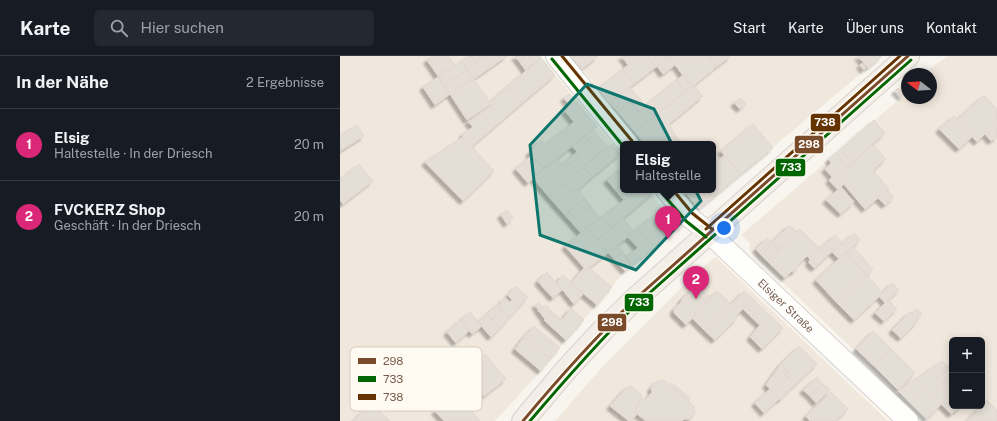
<!DOCTYPE html>
<html lang="de">
<meta charset="utf-8">
<style>
body{margin:0;font-family:"Public Sans",sans-serif;background:#242831;color:#f1f3f6}
.controls{position:absolute;right:12px;bottom:12px;display:grid;overflow:hidden;border-radius:6px;box-shadow:0 2px 10px #0003}
.controls button{width:36px;height:36px;display:grid;place-items:center;padding:0;border:0;border-bottom:1px solid #363941;background:#171b24;color:#f1f3f6;font:20px sans-serif}
.compass{position:absolute;left:561px;top:12px;width:36px;height:36px;border-radius:50%;background:#171b24;box-shadow:0 2px 10px #0003;rotate:287deg}
.you{position:absolute;left:384px;top:172px;width:14px;height:14px;margin:-10px;border:3px solid #fff;border-radius:50%;background:#1a73e8;box-shadow:0 0 0 6px #1a73e833}
.badge{display:grid;place-items:center;width:26px;height:26px;border-radius:50%;background:#db2777;color:#fff;font-size:13px;font-weight:700}
.pin{position:absolute;translate:-50% -33px;filter:drop-shadow(0 1px 2px #0008)}
.pin::after{content:'';position:absolute;top:21px;width:14px;height:12px;background:inherit;clip-path:polygon(0 0,100% 0,50% 100%)}
.popup{position:absolute;left:280px;top:85px;width:96px;height:52px;box-sizing:border-box;display:grid;place-content:center;border-radius:6px;background:#171b24;filter:drop-shadow(0 1px 3px #0005);font-size:13px;white-space:nowrap;color:#9ea1a6}
.popup b{font-size:15px;color:#f1f3f6}
.popup::after{content:'';position:absolute;left:50%;top:100%;margin-left:-8px;border:8px solid transparent;border-top-color:#171b24}
.list{margin:0;padding:0;list-style:none}
h2{display:flex;justify-content:space-between;align-items:center;height:52px;margin:0;padding:0 16px;font-size:17px}
h2 small{font-size:13px;font-weight:400;color:#9ea1a6}
.list li{display:grid;grid-template-columns:26px 1fr auto;gap:12px;align-items:center;box-sizing:border-box;height:72px;padding:0 16px;border-top:1px solid #363941}
.list b{display:block;font-size:15px;white-space:nowrap}
.list p{margin:0;font-size:13px;white-space:nowrap;color:#9ea1a6}
.list em{font-size:13px;font-style:normal;color:#9ea1a6}
.icon{flex:none;width:22px;height:22px;fill:none;stroke:currentColor;stroke-width:2;stroke-linecap:round;stroke-linejoin:round}
.map{position:relative;flex:none;width:657px;height:365px;overflow:hidden}
header{display:flex;align-items:center;gap:24px;box-sizing:border-box;height:56px;padding:0 20px;background:#171b24;border-bottom:1px solid #363941}
header strong{font-size:19px}
nav{display:flex;gap:22px;margin-inline-start:auto;font-size:14px}
.search{width:280px;height:36px;background:#242831;display:flex;align-items:center;gap:10px;box-sizing:border-box;padding:0 14px;border-radius:6px;color:#9ea1a6;font-size:15px}
main{display:flex}
aside{flex:1;background:#171b24}
.map>svg:first-child{display:block}
</style>
<header>
<strong>Karte</strong>
<div class="search"><svg class="icon" aria-label="search" viewBox="0 0 24 24"><circle cx="10" cy="10" r="6"/><path d="M15 15l6 6"/></svg>Hier suchen</div>
<nav><a>Start</a><a>Karte</a><a>Über uns</a><a>Kontakt</a></nav>
</header>
<main>
<aside>
<h2>In der Nähe<small>2 Ergebnisse</small></h2>
<ul class="list">
<li><span class="badge">1</span><div><b>Elsig</b><p>Haltestelle · In der Driesch</p></div><em>20 m</em></li>
<li><span class="badge">2</span><div><b>FVCKERZ Shop</b><p>Geschäft · In der Driesch</p></div><em>20 m</em></li>
</ul>
</aside>
<div class="map">
<svg width="657" height="365" viewBox="0 0 657 365">
<defs>
<filter id="shadow"><feDropShadow dx="-3.5" dy="3.5" stdDeviation="1" flood-color="#0004"/></filter>
</defs>
<rect width="100%" height="100%" fill="#f8f5ef"/>
<!-- residential -->
<path fill="#f1e8dd" fill-rule="evenodd" d="M0,0H200L283,101V134H311L313,137L312,139L336,170V172L285,215L190,327L155,365H0Z
M231,0H542L359,153L343,134H373V88H305Z
M608,0H657V365H588L410,195V187L401,179L564,39L558,32L567,27V42H591V18H582ZM612,284H642V350H612Z
M375,201L377,202L548,365H215L263,310L354,219Z"/>
<!-- building -->
<path fill="#e5ded6" stroke="#e1d8d1" filter="url(#shadow)" d="M93,0H108L115,9L98,20L87,4Z
M129,0H131L136,7L128,13L122,5Z
M131,0H146L136,7Z
M146,0H158L161,4L134,23L127,13Z
M158,0H167L161,4Z
M175,0H186L179,5Z
M186,0H200L201,2L190,10L186,15L179,5Z
M231,0H258L242,13Z
M282,0H307L316,11L294,28L282,14L288,9Z
M309,0H329V1L316,11L308,1Z
M330,0H368L376,11L352,31L329,1Z
M368,0H391L376,11Z
M518,0H542L528,12Z
M329,1L335,9L323,18L317,10Z
M201,2L215,19L182,47L168,30Z
M122,5L127,14L104,29L98,20Z
M522,7L526,12L524,14L520,9Z
M127,14L133,22L110,38L104,29Z
M282,14L294,28L269,47L258,33Z
M343,19L352,31L345,36L337,24Z
M98,21L110,38L95,49L83,31Z
M133,22L151,48L127,64L110,38Z
M337,24L345,36L314,61L305,50Z
M353,29L363,40L329,68L336,80L325,88H305L295,76Z
M168,30L182,47L131,91L123,81V78L133,71L128,66L152,49L150,46Z
M290,31L297,40L278,56L269,47Z
M558,32L564,39L561,41L555,35Z
M229,38L233,42L228,47L224,42Z
M644,39L657,53L656,68L657,81L651,85L645,78L637,86L617,64Z
M296,41H299L305,51L299,56L291,46Z
M401,42L406,48L400,53L394,47Z
M236,45L257,70L219,101L206,88L234,66L225,55Z
M290,45L299,56L305,51L314,61L295,76L278,56Z
M614,60L632,81L619,93L599,73Z
M534,64L545,77L518,101V102L513,107L501,93Z
M413,68L433,92L401,118L381,95Z
M17,69L24,80L0,95V79Z
M253,74L268,91L259,97L244,80Z
M244,80L248,84L235,94L232,90Z
M336,80L342,87L341,88H325Z
M123,81L154,115L123,145L85,106Z
M201,84L219,101L204,112L189,97Z
M248,84L259,97L209,141L193,122L217,103L225,112L240,99L235,94Z
M272,88L280,98L252,121L243,111Z
M532,88L546,103L533,114L549,133L525,153L496,119L507,110L508,111Z
M501,93L513,107L508,111L496,97Z
M237,96L240,99L225,112L222,109Z
M496,97L507,110L496,119L504,128L498,134L489,124L492,121L485,113L491,107L489,103Z
M385,99L401,118L359,153L346,137L349,134H373V108Z
M191,100L204,112L197,119L184,106Z
M184,106L197,119L188,127L176,113Z
M19,108L33,125L3,148L0,144V124Z
M243,111L252,121L237,135L235,133L232,136L224,128Z
M283,111V134H297L284,144L267,124Z
M224,128L232,136L235,133L238,134L245,142L225,159L209,141Z
M501,131L514,146L501,158L486,144Z
M297,134H311L313,137L271,172L262,161Z
M547,134L554,141L545,149L538,142Z
M245,142L251,151L236,163L229,155Z
M251,151L260,162L241,177L225,159L230,156L236,163Z
M167,154L173,162L167,168L161,159Z
M262,161L271,172L257,184L247,172Z
M312,161L327,180L314,191L298,172Z
M283,162L294,176L268,197L257,184Z
M449,169L457,176L439,194L432,187Z
M247,172L268,197L246,214L225,190Z
M298,172L314,191L291,210L290,205L286,201L298,192L288,181Z
M460,173L477,190L458,209L459,210L454,216L452,215L445,222L427,205Z
M514,177L520,184L499,203L492,196Z
M495,179L502,187L487,200L479,193Z
M427,182L433,187L421,199L416,193Z
M433,187L439,194L427,205L421,199Z
M278,189L283,196L274,203L268,196Z
M477,190L479,193L470,203L467,200Z
M513,191L533,213L527,219L506,197Z
M479,193L487,200L477,210L470,203Z
M283,196L291,210L285,215L274,203Z
M506,196L527,219L497,247L476,224Z
M470,203L477,210L474,212L469,207Z
M244,212L246,214L249,212L272,231L257,249L231,227Z
M207,216L211,221L202,230L198,225Z
M223,219L243,238L234,248L217,227Z
M527,219L543,237L514,264L497,247Z
M211,221L222,234L213,242L202,230Z
M552,227L559,234L545,247L539,240Z
M176,230L181,235L172,244L168,239Z
M355,231H359L371,242L346,269L334,257V253L342,245L341,244Z
M181,235L188,241L169,262L159,248L165,242L170,246Z
M377,235L391,248L365,275L352,262Z
M404,235L413,243L396,260L397,262L375,284L365,275Z
M413,243L421,251L411,261L403,253Z
M548,244L557,253L544,265L535,257Z
M199,247L202,251L199,254L195,249Z
M158,248L162,253L152,264L147,258Z
M206,249L212,256L205,263L198,254Z
M421,251L443,272L422,293L414,285L425,274L411,261Z
M231,252L244,264L226,284L204,264L212,256L222,264Z
M162,253L169,262L160,272L152,264Z
M577,253L582,258L576,264L578,265L561,282L552,274L570,256L571,258Z
M130,256L142,270L132,278L121,264Z
M147,258L160,272L151,281L138,266Z
M121,264L129,275L116,287L107,276Z
M420,269L425,274L414,285L410,281Z
M194,270L220,292L210,303L184,281Z
M533,275L551,293L534,310L516,293Z
M184,281L210,303L201,315L175,293Z
M459,290L477,308L446,337L439,330L451,319L441,308Z
M551,293L575,317L558,334L534,310Z
M92,295L102,306L91,316L82,305Z
M145,298L166,323L144,340L124,315Z
M602,305L608,311L597,322L603,328L592,339L585,332L570,347L558,335Z
M102,306L120,327L109,337L91,316Z
M612,306V315L608,311Z
M441,308L445,313L442,316L448,321L433,336L426,329Z
M608,311L612,315V319L603,328L597,322Z
M445,313L451,319L448,321L442,316Z
M612,319V343L604,351L601,348L587,363L570,347L585,332L592,339Z
M477,321L483,328L470,340L463,334Z
M324,324L354,350L355,357L350,363H344L342,365H306L296,357V351L301,344L306,343L312,336L311,332L317,325Z
M332,327L350,342L348,345L330,330Z
M483,328L490,334L476,347L470,340Z
M291,330L302,339L301,344L296,351L297,358L291,365H289L270,350L287,331Z
M439,330L446,337L440,344L433,336Z
M430,333L439,343L424,357L415,347Z
M491,336L508,353L495,365H470L466,360Z
M116,337L140,365H104L95,355Z
M612,343V350H622L611,358L604,351Z
M647,344L657,354V365H627Z
M32,347L50,365H13Z"/>
<g fill="none" stroke-linecap="round" stroke-linejoin="round">
<!-- street casing -->
<g stroke="#d8d2cd" stroke-width="22">
<g id="street">
<path d="M216,0L288,88"/>
<path id="s1" d="M326,134L349,161L369,177L568,365"/>
</g>
</g>
<!-- primary casing -->
<g stroke="#dad1cc" stroke-width="24">
<path id="primary" d="M183,365L226,314L262,275L293,245L369,177L568,0"/>
</g>
<!-- street -->
<use href="#street" stroke="#fefefd" stroke-width="20"/>
<!-- primary -->
<use href="#primary" stroke="#f3eee7" stroke-width="22"/>
<!-- bus-1 casing -->
<g stroke="#fffaf2" stroke-width="6">
<path id="bus-1" d="M183,365C218,323 254,283 293,245L568,0"/>
</g>
<!-- bus-2 casing -->
<g stroke="#fffaf2" stroke-width="6">
<path id="bus-2" d="M212,3L283,90
M322,137L346,165L366,181
M190,365C224,325 258,286 296,249L571,4"/>
</g>
<!-- bus-3 casing -->
<g stroke="#fffaf2" stroke-width="6">
<path id="bus-3" d="M222,0L292,85
M333,134L352,157L372,173
M366,173L560,0"/>
</g>
<!-- bus-1 -->
<use href="#bus-1" stroke="#7a4b2a" stroke-width="3"/>
<!-- bus-2 -->
<use href="#bus-2" stroke="#006601" stroke-width="3"/>
<!-- bus-3 -->
<use href="#bus-3" stroke="#653300" stroke-width="3"/>
</g>
<!-- marked area -->
<path fill="#0f766e" fill-opacity="0.2" stroke="#0f766e" stroke-width="3" stroke-linejoin="round" d="M247,28L314,53L361,145L296,214L200,179L190,89Z"/>
<g text-anchor="middle" stroke-width="3" stroke-linejoin="round" paint-order="stroke">
<!-- street labels -->
<g font-size="11" fill="#785d4e" stroke="#fffaf2">
<text dy="4" stroke="none"><textPath href="#s1" startOffset="167">Elsiger Straße</textPath></text>
</g>
</g>
<!-- legend -->
<rect x="10" y="291" width="132" height="64" rx="6" fill="#fffaf2" stroke="#d6cbc1" stroke-width="1"/>
<rect x="18" y="302" width="18" height="6" fill="#7a4b2a"/>
<rect x="18" y="320" width="18" height="6" fill="#006601"/>
<rect x="18" y="338" width="18" height="6" fill="#653300"/>
<g font-size="11" fill="#785d4e">
<text x="43" y="309">298</text>
<text x="43" y="327">733</text>
<text x="43" y="345">738</text>
</g>
<g stroke="#fffaf2" stroke-width="1.5">
<rect x="470" y="57" width="31" height="19" rx="4" fill="#653300"/>
<rect x="454" y="79" width="30" height="19" rx="4" fill="#7a4b2a"/>
<rect x="435" y="102" width="31" height="19" rx="4" fill="#006601"/>
<rect x="284" y="237" width="30" height="19" rx="4" fill="#006601"/>
<rect x="257" y="257" width="30" height="19" rx="4" fill="#7a4b2a"/>
</g>
<g font-size="11" text-anchor="middle" font-weight="bold" fill="#fff">
<text x="485" y="70">738</text>
<text x="469" y="92">298</text>
<text x="451" y="115">733</text>
<text x="299" y="250">733</text>
<text x="272" y="270">298</text>
</g>
</svg>
<div class="controls">
<button>+</button>
<button>−</button>
</div>
<svg class="compass" viewBox="-18 -18 36 36"><path d="M0-13l5 13h-10z" fill="#e53935"/><path d="M0 13l5-13h-10z" fill="#9ea1a6"/></svg>
<div class="you"></div>
<div class="pin badge" style="left:328px;top:183px">1</div>
<div class="popup"><b>Elsig</b>Haltestelle</div>
<div class="pin badge" style="left:356px;top:243px">2</div>
</div>
</main>
